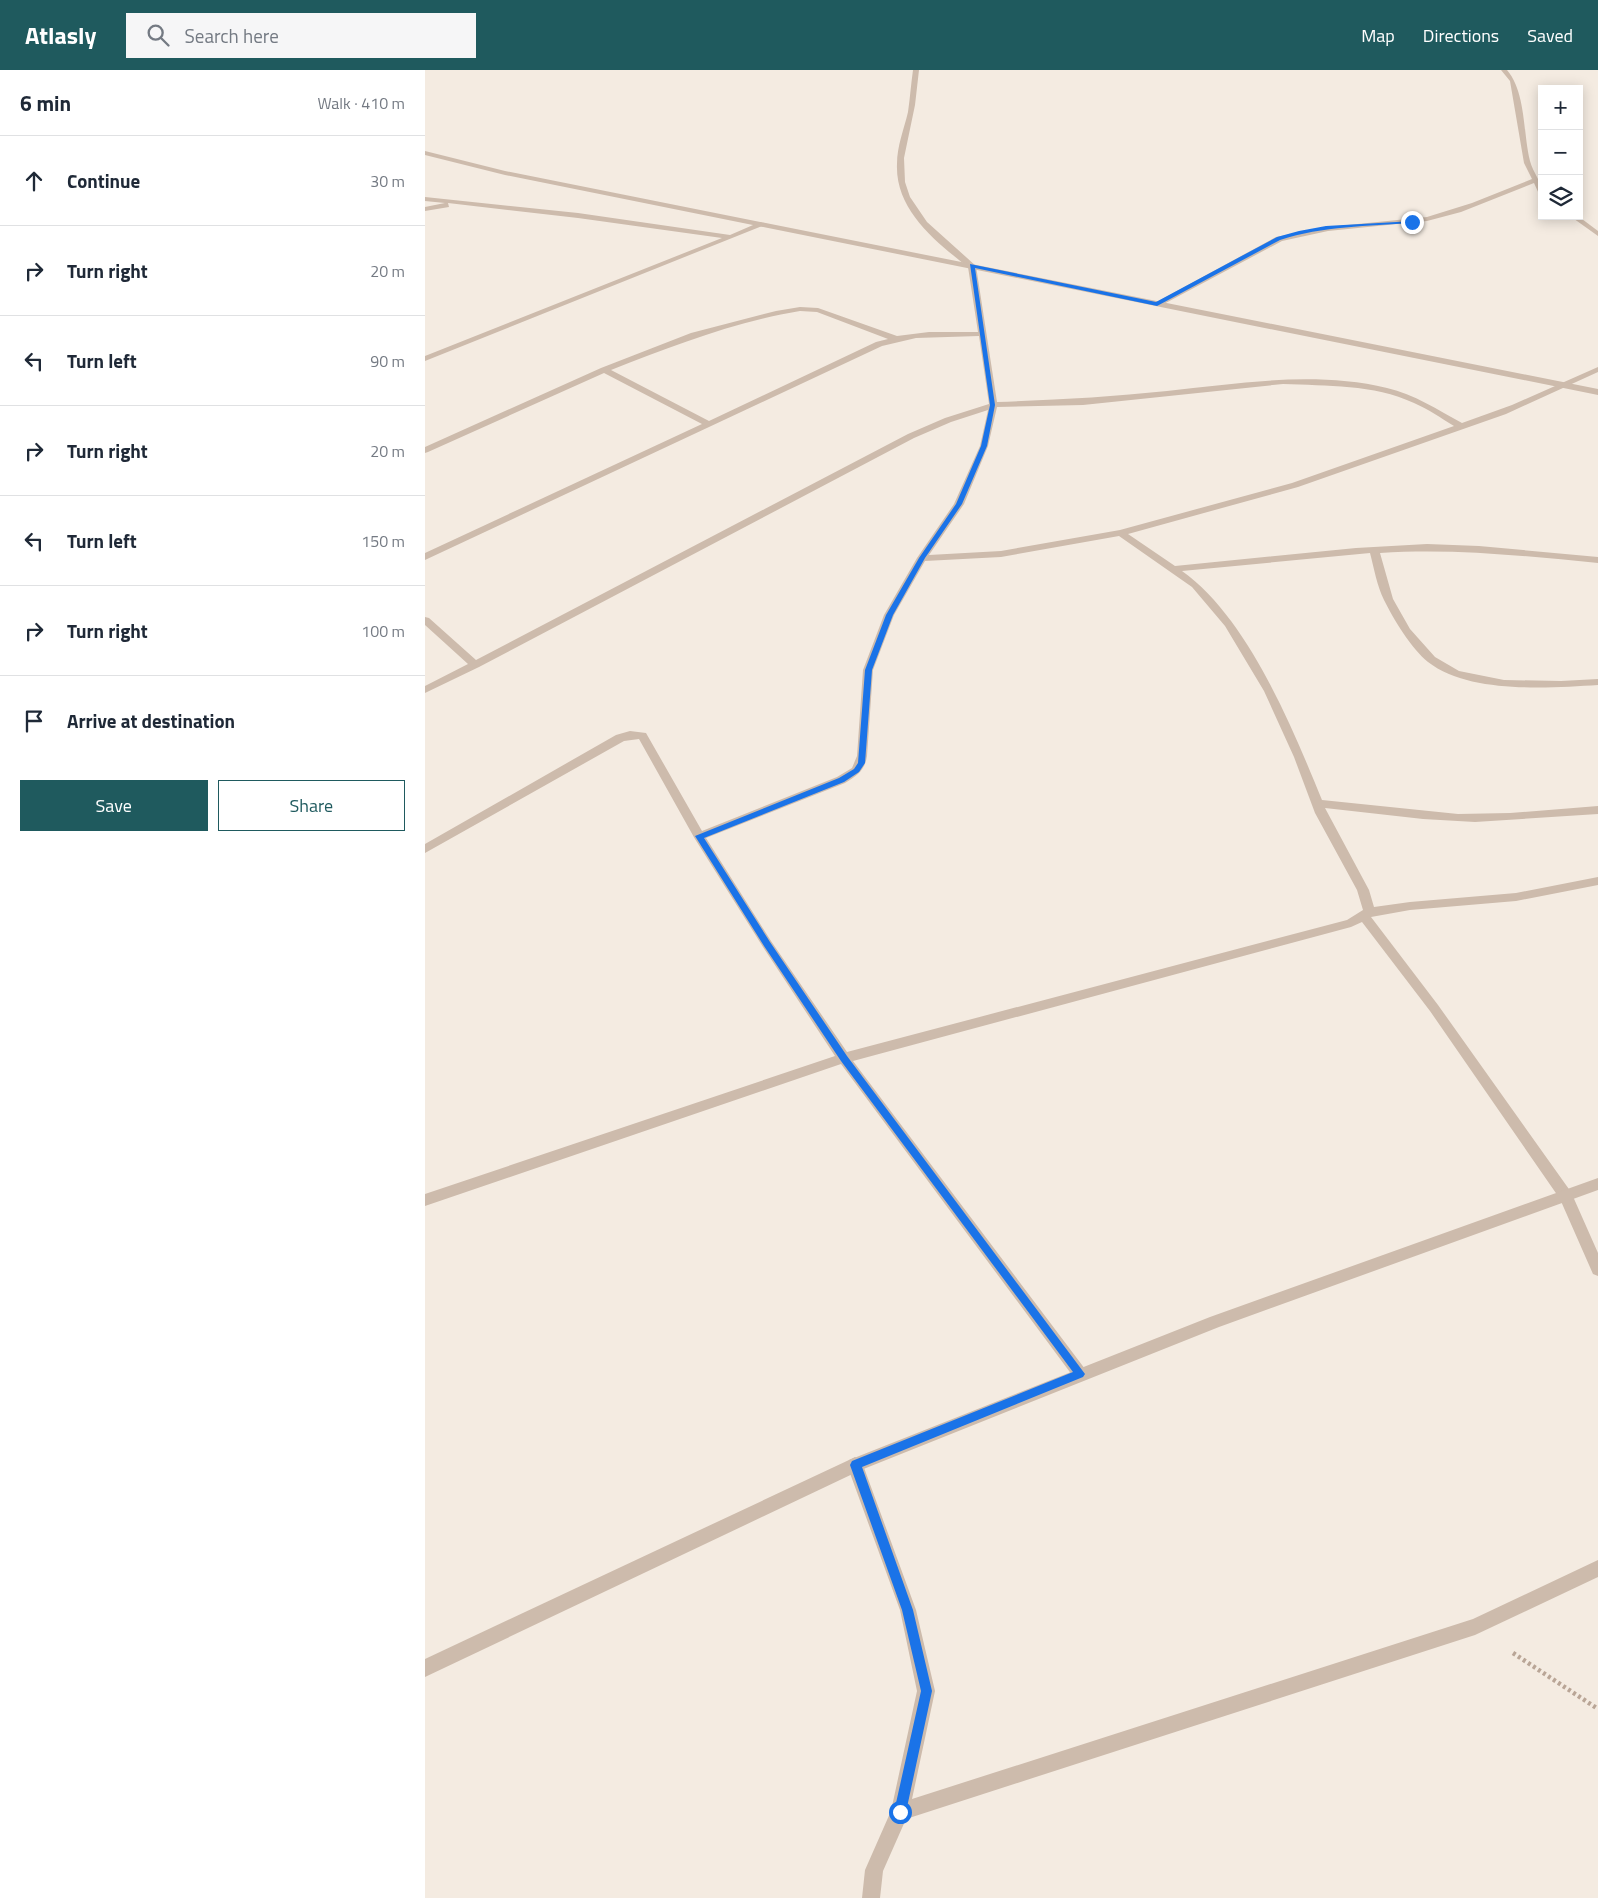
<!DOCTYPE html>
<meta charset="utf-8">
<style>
body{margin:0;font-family:"Titillium Web",sans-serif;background:#f6f6f7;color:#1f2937}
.controls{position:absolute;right:15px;top:15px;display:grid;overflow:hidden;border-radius:0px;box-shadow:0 2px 12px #0003}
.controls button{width:45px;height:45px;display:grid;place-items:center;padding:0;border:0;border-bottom:1px solid #e0e1e3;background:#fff;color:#1f2937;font:25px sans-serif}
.stop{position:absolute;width:15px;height:15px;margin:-11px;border:4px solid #1a73e8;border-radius:50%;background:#fff}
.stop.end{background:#1a73e8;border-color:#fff;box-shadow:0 1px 5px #0008}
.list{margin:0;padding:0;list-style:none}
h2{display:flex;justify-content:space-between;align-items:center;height:65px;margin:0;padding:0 20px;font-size:21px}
h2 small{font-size:16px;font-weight:400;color:#747a83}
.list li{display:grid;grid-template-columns:32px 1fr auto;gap:15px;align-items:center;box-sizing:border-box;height:90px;padding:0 20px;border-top:1px solid #e0e1e3}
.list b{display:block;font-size:19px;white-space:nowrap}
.list em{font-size:16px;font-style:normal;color:#747a83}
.actions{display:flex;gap:10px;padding:15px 20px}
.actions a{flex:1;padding:11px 0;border:1px solid #1f5a5e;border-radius:0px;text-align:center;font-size:18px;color:#1f5a5e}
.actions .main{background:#1f5a5e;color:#fff}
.icon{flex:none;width:28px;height:28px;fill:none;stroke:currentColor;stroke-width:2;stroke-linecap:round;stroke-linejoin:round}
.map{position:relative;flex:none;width:1173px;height:1828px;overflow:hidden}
header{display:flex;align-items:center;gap:30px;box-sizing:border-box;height:70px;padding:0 25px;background:#1f5a5e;color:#fff}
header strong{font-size:24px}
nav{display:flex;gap:28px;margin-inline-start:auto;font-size:18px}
.search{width:350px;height:45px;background:#f6f6f7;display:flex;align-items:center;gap:12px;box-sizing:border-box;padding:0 18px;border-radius:0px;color:#747a83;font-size:19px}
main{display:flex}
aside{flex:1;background:#fff}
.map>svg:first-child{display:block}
</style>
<header>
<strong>Atlasly</strong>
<div class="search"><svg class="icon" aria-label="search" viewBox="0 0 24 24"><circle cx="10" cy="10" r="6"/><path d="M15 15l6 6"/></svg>Search here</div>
<nav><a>Map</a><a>Directions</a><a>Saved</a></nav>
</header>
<main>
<aside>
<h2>6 min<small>Walk · 410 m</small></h2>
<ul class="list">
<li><svg class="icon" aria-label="ahead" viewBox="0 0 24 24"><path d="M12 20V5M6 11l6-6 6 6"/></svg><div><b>Continue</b></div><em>30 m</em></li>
<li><svg class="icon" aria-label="right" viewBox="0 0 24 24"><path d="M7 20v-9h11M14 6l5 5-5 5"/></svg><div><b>Turn right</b></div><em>20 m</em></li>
<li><svg class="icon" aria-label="left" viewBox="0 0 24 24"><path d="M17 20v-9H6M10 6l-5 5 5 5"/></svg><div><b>Turn left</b></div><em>90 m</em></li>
<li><svg class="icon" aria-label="right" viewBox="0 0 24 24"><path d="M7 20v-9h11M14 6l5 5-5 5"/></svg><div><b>Turn right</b></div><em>20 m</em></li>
<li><svg class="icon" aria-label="left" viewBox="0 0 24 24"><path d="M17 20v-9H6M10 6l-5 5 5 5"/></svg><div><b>Turn left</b></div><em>150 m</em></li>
<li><svg class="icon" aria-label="right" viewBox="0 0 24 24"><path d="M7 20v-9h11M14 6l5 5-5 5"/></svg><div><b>Turn right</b></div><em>100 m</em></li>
<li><svg class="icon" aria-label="arrive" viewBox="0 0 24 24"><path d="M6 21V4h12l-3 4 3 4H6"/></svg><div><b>Arrive at destination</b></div></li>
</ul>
<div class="actions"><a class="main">Save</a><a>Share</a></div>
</aside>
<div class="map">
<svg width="1173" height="1828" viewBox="0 0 1173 1828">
<rect width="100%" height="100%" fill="#f4ebe1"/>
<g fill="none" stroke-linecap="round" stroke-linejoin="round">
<!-- path -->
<path stroke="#b9a596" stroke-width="4.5" stroke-dasharray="3 3" stroke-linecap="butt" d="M1088,1583L1173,1639"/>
<!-- minor -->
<path fill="#cdbbac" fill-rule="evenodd" d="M488,0H494L490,35L479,88L480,112L485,127L502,152L551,196L572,332C629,330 685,327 742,321C815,313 890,301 962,318C989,324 1013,340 1037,353L1087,335L1173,297V302L1081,344L873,417L703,464L750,496L931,478L1002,474L1054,476L1173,487V493C1100,486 1028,478 955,483L968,529L985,559L1010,587L1034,601L1079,610L1136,611L1173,609V615C1123,618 1044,624 1003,592C986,578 969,550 959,530C952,516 949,498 945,483L757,501C823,548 867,657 897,730L1033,744L1085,743L1173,736V744L1050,752L998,749L900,738L944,820L949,837L985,832L1091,823L1173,807V815L1091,831L985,840L946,847L1013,935L1146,1122L1173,1183V1206L1168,1204L1135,1129L1005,941L937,852L926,857L428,991L660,1299L663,1304L660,1309L655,1311L650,1309L416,994L0,1136V1124L410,986L338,877L270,769L214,669L199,671L0,783V774L191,665L205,661L221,663L277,761L412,707L427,698L432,686L438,600L459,545L492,488L529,434L555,376L563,340L526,352L489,368L54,597L0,623V616L43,594L0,555V547L4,548L51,590L483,364L520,348L564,334L554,266L491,268L457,276L0,490V483L277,354L179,303L3,382L0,383V377L176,298L266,263L351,241L375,237L393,238L472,266L504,262H553L543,197C511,172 470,140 472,94C472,76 479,59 483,42C485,28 486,14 488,0ZM375,241L392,242L463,269L451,272L284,351L186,300C248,276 309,252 375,241ZM858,314C902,316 948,314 989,333C1003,339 1016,348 1029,356L867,413L695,460L576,481L504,485L539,434L563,376L572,337L658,335ZM694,466L767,517L800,556L839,621L869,687L890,743L932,820L938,840L922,850L422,982L346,871L281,768L420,713C432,706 440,700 442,686L448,600L469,545L500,491L576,487Z
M1076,0H1082C1101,22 1098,63 1105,91C1108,103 1117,111 1117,124H1114L1109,113L1036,142L1002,151L903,161L857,171L735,236L728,234L851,167L903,157L1002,147L1047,133L1107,109L1099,93L1085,11Z
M0,127L153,143L305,165L335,152L342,154L0,291V286L297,168L153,148L23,133L24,137L0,141V137L20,133L0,131Z
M1145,146H1153L1173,161V166Z
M430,1387L436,1390L438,1395L491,1540L510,1621L487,1729L1048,1549L1173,1490V1507L1050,1565L481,1749L458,1801L455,1828H437L440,1800L466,1741L492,1621L475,1540L422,1395L424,1390Z"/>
<!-- tertiary -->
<path fill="#cdbbac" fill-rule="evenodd" d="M0,81L80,101L1173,319V325L80,105L0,85Z
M1173,1108V1120L794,1257L436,1400L0,1607V1589L424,1390L785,1247Z"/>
</g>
<!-- route -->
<path fill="#1a73e8" d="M989,151L987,153C943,156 898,156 855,170L732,236L550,198L570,335L562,376L537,434L500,488L468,545L447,600L440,693L434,702L419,712L279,768L345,872L422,986L660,1304L658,1307L437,1397L488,1540L507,1621L481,1742L479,1746L475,1748L471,1746L469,1742L496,1621L477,1540L425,1395L427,1391L648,1302L416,991L339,876L270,766L414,708L429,699L433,693L440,600L461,545L494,488L531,434L556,376L565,335L545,194L731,232L852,167L874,161L901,156Z"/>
</svg>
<div class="controls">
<button>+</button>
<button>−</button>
<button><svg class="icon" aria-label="layers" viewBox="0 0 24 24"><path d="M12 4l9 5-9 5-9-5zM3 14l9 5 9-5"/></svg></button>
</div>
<div class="stop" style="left:475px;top:1742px"></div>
<div class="stop end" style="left:987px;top:152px"></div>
</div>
</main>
